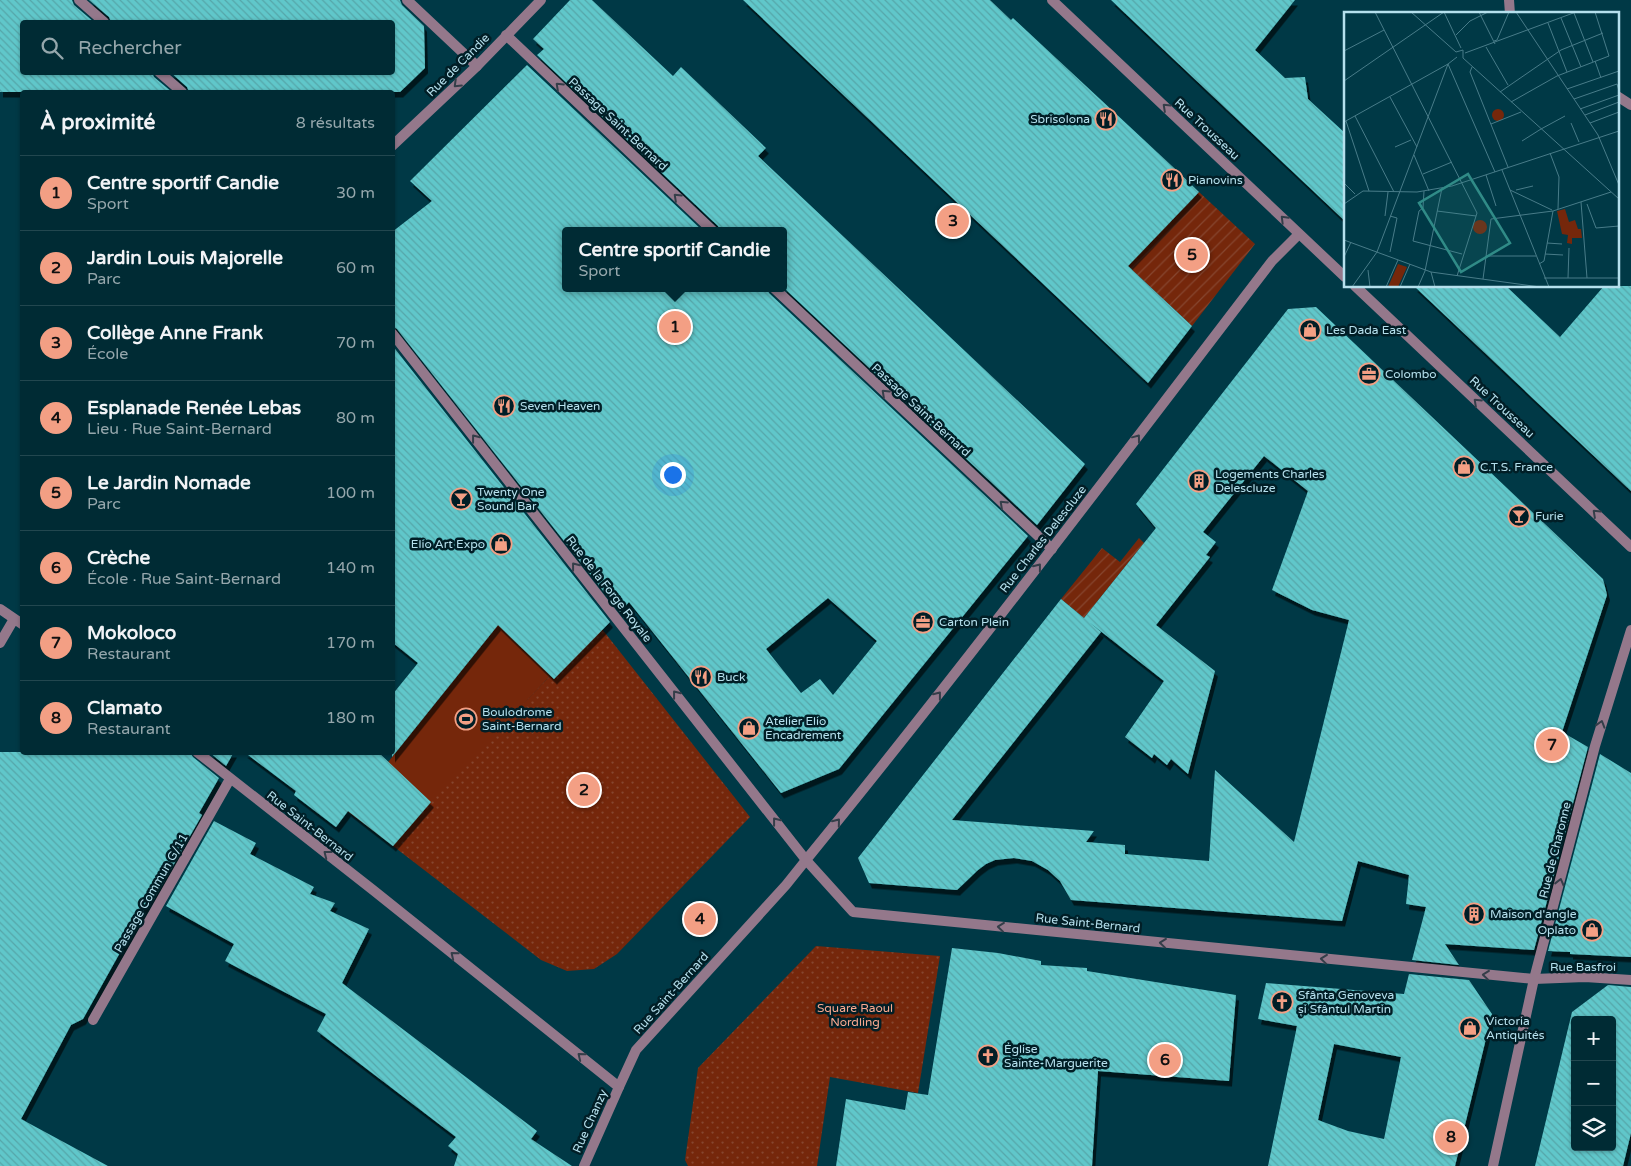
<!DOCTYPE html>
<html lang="fr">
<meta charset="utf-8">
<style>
body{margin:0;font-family:"Varela Round",sans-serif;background:#0e3740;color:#f1f3f6}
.controls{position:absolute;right:15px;bottom:15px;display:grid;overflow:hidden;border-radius:5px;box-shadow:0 1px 4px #0004}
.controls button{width:45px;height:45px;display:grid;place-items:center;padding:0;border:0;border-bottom:1px solid #22474f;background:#002b34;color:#f1f3f6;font:25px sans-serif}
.you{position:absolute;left:672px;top:474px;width:18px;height:18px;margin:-12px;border:4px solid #fff;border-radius:50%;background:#1a73e8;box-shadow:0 0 0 8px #1a73e833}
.badge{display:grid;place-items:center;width:32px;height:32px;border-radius:50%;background:#f39f84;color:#111;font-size:16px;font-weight:700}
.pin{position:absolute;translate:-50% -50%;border:2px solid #fff;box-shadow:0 1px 5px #0006}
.popup{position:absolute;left:562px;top:227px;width:225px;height:65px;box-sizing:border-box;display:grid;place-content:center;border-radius:5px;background:#002b34;filter:drop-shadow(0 1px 4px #0005);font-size:16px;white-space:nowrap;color:#95a7ac}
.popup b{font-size:19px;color:#f1f3f6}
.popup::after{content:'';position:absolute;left:50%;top:100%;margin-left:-10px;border:10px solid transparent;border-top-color:#002b34}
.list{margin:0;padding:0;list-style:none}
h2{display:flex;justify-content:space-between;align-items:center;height:65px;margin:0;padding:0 20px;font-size:21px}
h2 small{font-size:16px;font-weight:400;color:#95a7ac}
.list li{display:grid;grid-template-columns:32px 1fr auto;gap:15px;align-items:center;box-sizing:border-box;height:75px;padding:0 20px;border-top:1px solid #22474f}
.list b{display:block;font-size:19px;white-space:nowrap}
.list p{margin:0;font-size:16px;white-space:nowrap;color:#95a7ac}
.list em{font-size:16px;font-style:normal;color:#95a7ac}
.icon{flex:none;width:28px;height:28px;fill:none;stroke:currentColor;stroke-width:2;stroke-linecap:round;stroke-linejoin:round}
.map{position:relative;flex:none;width:1631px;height:1166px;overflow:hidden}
.search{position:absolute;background:#002b34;box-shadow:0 1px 4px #0004;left:20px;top:20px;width:375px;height:55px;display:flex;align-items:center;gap:12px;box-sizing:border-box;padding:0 18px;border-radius:5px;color:#95a7ac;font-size:19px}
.panel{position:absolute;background:#002b34;box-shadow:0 1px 4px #0004;left:20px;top:90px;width:375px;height:665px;border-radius:5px}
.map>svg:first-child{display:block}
</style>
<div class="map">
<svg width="1631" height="1166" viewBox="0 0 1631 1166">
<defs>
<pattern id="park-dots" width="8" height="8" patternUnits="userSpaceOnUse" patternTransform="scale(1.25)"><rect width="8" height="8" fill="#75270b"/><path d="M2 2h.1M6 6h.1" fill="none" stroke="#86462f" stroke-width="1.8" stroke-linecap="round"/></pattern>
<pattern id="garden-furrows" width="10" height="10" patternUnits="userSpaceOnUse" patternTransform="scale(1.25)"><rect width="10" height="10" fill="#75270b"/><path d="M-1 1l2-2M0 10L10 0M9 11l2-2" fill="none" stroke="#86462f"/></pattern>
<pattern id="building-back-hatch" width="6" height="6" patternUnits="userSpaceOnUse" patternTransform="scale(1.25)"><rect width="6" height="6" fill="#60c7ca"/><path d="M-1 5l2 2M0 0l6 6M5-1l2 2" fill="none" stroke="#56a6a9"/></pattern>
<filter id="shadow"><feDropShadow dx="3" dy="5.5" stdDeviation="0" flood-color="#0009"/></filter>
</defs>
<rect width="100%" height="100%" fill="#003946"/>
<!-- grass -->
<path fill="#75270b" d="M558,573L554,679L550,676L431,802L393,846L348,812L494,630L490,626Z"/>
<!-- park -->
<path fill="url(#park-dots)" d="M602,629L750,817L617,954L594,969L567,971L541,960L393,846L431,802L429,801L550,676L554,679Z
M816,946L940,956L918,1093L830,1077L817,1166H688L685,1160L698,1068Z"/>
<!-- garden -->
<path fill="url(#garden-furrows)" d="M1199,192L1255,244L1192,326L1128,266Z
M1139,538L1144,543L1084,618L1061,599L1102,548L1120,562Z"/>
<!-- building -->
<path fill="url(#building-back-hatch)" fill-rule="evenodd" filter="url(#shadow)" d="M0,0H72L74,5L94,22H22V72H152L154,77L172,92H0Z
M89,0H400L402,5L424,26L425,68L400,92H189L187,87L170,72H392V22H111L109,17Z
M570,0H592L673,76L681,67L766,148L758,156L1085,464L1037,525L784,288V231H720L718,226L537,55L544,49L533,39Z
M743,0H990L1011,20L1013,18L1172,166L1199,192L1128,266L1192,326L1148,383Z
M1111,0H1295L1255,50L1285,78L1305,77L1308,99L1345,133V221Z
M527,65L703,231H566V288H767L769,293L1028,536L839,769L781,793L629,602L620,612L397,329L392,326V232L432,201L410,181ZM828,598L877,641L833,695L820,679L801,693L766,649Z
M1414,286H1506L1560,337L1604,286H1631V491Z
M1316,307L1603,579L1607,595L1562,732L1588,747L1534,950L1445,944L1459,965L1412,960L1426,907L1406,904L1409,875L1358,861L1342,921L1071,900L1060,881L1048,870L1032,861L1014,858L995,860L986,864L978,870L957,890L869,883L858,858L1061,599L1084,618L1156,528L1136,504L1288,309ZM1264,456L1308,491L1272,590L1312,610L1349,620L1294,842L1215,770L1209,861L1125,854V845L1086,842L1094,831L952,820L1101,632L1089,622L1164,681L1125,737L1152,758L1154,754L1167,765L1171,759L1188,774L1215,671L1156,625L1210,557L1206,555L1216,542L1203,532Z
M392,345L610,622L554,679L498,625L392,757V695L418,663L392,642Z
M0,752H190L193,757L219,778L199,813L202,815L154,899L151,897L83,1019L71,1025L21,1119L108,1166H0Z
M209,752H234L226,766Z
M244,752H378L431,802L393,846L348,811L336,827L294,795L296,791Z
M1600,754L1631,773V957L1570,954V952L1548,951Z
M214,821L256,843L250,854L314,887L310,894L335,903L330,911L369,929L342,983L537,1131L531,1139L572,1166H454L458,1154L448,1146L456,1137L317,1031L326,1014L225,961L234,944L166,906Z
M952,948L998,953L1041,961V965L1087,968V971L1236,995L1229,1081L1098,1071L1092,1166H836L846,1099L905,1110L908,1092L928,1095Z
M1409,974L1469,980L1492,1014L1455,1166H1268L1297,1026L1258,1019L1266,983L1404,994ZM1334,1044L1401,1057L1384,1139L1348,1131L1318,1120Z
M1608,985L1631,987V1133L1623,1166H1535L1572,1012ZM1575,1020H1612V1147H1575Z"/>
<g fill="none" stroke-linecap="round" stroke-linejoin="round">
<!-- service -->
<path stroke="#94788b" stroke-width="10" d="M93,1020L230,779"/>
<!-- pedestrian -->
<path stroke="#94788b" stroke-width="10" d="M407,0L477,66
M506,35L713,231
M774,288L1052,549
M619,1087L636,1050L786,885L806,860"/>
<!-- minor -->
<path stroke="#94788b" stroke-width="10" d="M79,0L104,22
M1052,0L1345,277
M1509,0L1510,14
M159,72L182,92
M1617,96L1631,105
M392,146L477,66L541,0
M1355,286L1631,547
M392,333L806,860L853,912L1534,979L1585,977L1631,980
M0,609L22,624
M0,643L14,619
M197,752L373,890L619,1087L584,1166
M806,860C966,664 1118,462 1272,261L1299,234"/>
<!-- tertiary -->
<path stroke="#94788b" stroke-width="10" d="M1493,1166L1534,979L1595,746L1631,630"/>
</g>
<!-- one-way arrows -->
<defs><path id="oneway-chevron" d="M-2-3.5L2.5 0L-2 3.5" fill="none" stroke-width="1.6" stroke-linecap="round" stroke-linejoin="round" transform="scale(1.25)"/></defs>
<g stroke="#343e49">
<use href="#oneway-chevron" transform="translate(457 84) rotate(136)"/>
<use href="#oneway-chevron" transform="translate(559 86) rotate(-137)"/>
<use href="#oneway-chevron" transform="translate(1166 107) rotate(-137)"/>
<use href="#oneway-chevron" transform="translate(677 197) rotate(-137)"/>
<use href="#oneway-chevron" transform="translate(1284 219) rotate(-135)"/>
<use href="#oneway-chevron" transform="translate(885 393) rotate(-137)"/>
<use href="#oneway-chevron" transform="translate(1477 402) rotate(-137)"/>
<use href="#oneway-chevron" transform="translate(475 438) rotate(-128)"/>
<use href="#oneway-chevron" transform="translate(1137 438) rotate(-53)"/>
<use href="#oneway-chevron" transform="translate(1003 504) rotate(-137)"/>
<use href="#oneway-chevron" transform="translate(1596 513) rotate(-137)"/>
<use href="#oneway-chevron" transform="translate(575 566) rotate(-128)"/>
<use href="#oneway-chevron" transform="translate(1038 567) rotate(-52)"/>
<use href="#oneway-chevron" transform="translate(676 694) rotate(-128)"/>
<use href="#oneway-chevron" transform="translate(938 695) rotate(-52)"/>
<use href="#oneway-chevron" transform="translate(1601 724) rotate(-73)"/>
<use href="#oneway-chevron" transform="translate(776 821) rotate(-128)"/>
<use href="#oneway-chevron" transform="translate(837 822) rotate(-51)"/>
<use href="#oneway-chevron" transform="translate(327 854) rotate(-142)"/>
<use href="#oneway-chevron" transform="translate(1560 882) rotate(-76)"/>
<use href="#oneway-chevron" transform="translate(1001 927) rotate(-174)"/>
<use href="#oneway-chevron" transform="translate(1163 943) rotate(-174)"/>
<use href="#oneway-chevron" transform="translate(454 955) rotate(-141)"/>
<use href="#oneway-chevron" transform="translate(1324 959) rotate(-174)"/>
<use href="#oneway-chevron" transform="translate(1486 975) rotate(-174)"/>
<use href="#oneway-chevron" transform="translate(581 1056) rotate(-141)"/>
</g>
<!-- icons -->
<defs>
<g id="restaurant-ring" transform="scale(1.125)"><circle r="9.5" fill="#011e26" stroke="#f39f84" stroke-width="1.5"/><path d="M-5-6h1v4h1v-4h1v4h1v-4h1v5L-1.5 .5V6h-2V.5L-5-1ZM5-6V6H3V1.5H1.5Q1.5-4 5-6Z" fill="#f39f84"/></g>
<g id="shop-ring" transform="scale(1.125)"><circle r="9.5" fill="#011e26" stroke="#f39f84" stroke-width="1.5"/><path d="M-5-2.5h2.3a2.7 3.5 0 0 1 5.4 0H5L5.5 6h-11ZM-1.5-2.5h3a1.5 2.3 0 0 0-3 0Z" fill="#f39f84"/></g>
<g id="office-ring" transform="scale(1.125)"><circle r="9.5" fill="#011e26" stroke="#f39f84" stroke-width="1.5"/><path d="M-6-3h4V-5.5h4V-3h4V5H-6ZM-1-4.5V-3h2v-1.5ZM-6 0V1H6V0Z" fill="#f39f84"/></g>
<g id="building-ring" transform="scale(1.125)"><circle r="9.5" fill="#011e26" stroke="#f39f84" stroke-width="1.5"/><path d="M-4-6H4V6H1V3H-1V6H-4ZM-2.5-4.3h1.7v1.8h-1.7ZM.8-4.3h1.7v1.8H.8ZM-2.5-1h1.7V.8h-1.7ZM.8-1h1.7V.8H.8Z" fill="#f39f84"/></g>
<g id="bar-ring" transform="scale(1.125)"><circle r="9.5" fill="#011e26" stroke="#f39f84" stroke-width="1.5"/><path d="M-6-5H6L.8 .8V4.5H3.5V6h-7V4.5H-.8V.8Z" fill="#f39f84"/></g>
<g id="stadium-ring" transform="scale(1.125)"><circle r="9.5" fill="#011e26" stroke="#f39f84" stroke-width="1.5"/><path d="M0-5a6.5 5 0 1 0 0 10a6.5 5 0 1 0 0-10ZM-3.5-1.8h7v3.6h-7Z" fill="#f39f84"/></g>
<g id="church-ring" transform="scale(1.125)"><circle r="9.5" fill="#011e26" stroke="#f39f84" stroke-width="1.5"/><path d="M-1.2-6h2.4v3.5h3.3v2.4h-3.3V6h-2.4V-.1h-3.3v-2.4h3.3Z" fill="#f39f84"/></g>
</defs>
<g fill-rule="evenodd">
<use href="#restaurant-ring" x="1106" y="119"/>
<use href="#restaurant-ring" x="1172" y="180"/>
<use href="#shop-ring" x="1310" y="330"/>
<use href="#office-ring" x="1369" y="374"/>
<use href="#restaurant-ring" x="504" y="406"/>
<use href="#shop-ring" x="1464" y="467"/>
<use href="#building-ring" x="1199" y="481"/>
<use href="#bar-ring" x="461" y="499"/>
<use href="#bar-ring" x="1519" y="516"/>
<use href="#shop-ring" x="501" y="544"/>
<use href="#office-ring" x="923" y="622"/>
<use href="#restaurant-ring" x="701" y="677"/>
<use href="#stadium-ring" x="466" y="719"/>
<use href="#shop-ring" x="749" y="728"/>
<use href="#building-ring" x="1474" y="914"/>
<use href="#shop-ring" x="1592" y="930"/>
<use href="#church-ring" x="1282" y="1002"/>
<use href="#shop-ring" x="1470" y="1028"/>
<use href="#church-ring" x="988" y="1056"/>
</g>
<g text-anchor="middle" stroke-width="5" stroke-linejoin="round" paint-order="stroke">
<!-- street labels -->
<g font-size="12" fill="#b5e0ed" stroke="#011e26">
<text transform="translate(458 65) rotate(-45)" y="4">Rue de Candie</text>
<text transform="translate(618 124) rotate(43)" y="4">Passage Saint-Bernard</text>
<text transform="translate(1207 129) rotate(43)" y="4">Rue Trousseau</text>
<text transform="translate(1502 407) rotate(43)" y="4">Rue Trousseau</text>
<text transform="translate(921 410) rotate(43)" y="4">Passage Saint-Bernard</text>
<text transform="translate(1043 539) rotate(-52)" y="4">Rue Charles Delescluze</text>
<text transform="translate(609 589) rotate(52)" y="4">Rue de la Forge Royale</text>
<text transform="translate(310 826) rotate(38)" y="4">Rue Saint-Bernard</text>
<text transform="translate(1555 850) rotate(-76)" y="4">Rue de Charonne</text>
<text transform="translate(151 893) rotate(-60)" y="4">Passage Commun G/11</text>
<text transform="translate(1088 923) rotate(6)" y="4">Rue Saint-Bernard</text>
<text x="1583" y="971">Rue Basfroi</text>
<text transform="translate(671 993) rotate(-48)" y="4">Rue Saint-Bernard</text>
<text transform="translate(590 1121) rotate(-66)" y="4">Rue Chanzy</text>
</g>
<!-- poi labels -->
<g font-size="12" fill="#b5e0ed" stroke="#011e26" text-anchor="start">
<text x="1090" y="123" text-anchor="end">Sbrisolona</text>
<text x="1188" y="184">Pianovins</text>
<text x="1326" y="334">Les Dada East</text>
<text x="1385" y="378">Colombo</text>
<text x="520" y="410">Seven Heaven</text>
<text x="1480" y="471">C.T.S. France</text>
<text x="1215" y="478">Logements Charles<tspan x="1215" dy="14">Delescluze</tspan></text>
<text x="477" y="496">Twenty One<tspan x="477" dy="14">Sound Bar</tspan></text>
<text x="1535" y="520">Furie</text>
<text x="485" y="548" text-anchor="end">Elio Art Expo</text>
<text x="939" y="626">Carton Plein</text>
<text x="717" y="681">Buck</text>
<text x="482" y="716">Boulodrome<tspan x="482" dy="14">Saint-Bernard</tspan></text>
<text x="765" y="725">Atelier Elio<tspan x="765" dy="14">Encadrement</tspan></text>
<text x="1490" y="918">Maison d'angle</text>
<text x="1576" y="934" text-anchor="end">Oplato</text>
<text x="1298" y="999">Sfânta Genoveva<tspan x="1298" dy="14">și Sfântul Martin</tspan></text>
<text x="1486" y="1025">Victoria<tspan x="1486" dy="14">Antiquités</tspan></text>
<text x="1004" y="1053">Église<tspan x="1004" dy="14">Sainte-Marguerite</tspan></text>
</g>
<!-- park labels -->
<g font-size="12" fill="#faa990" stroke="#011e26">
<text x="855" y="1012">Square Raoul<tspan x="855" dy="14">Nordling</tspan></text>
</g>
</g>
<!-- overview -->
<g transform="translate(1344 12)">
<rect width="275" height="275" fill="#003946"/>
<path d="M148 103a6 6 0 1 1 12 0a6 6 0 1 1-12 0Z" fill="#75270b"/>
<path d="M221,197L225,210L231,208L234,217H237L238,226H228V232L223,231L224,223L218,222L213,199ZM129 215a7 7 0 1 1 14 0a7 7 0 1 1-14 0ZM54,252L63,255L54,275H44Z" fill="#75270b"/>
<path fill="none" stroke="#487c89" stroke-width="1" d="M31,0L133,201L113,264M67,0L112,40M100,0L117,36M135,0L151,32M172,0L254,123L275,173M230,1L249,50M217,6L237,55M204,11L223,60M112,23L126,9L144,0M150,29L153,28L165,0M142,35L164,73M0,39L40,18M112,40L119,38V46M121,41L232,0M119,46L275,187M251,49L257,66M128,55L126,60L164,155M0,69L100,0M223,77L275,59M156,80L217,38L259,21M46,85L73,135M230,87L273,72L275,79M167,90L213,64L265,44L251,0M236,97L275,83M241,103L275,90M11,104L50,180M2,109L25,179M0,110L104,52L151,160M227,111L235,130M246,111L275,100M147,112L177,100M197,117L221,104M178,129L197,117M51,135L67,128M206,141L215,165L214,197M70,143L85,179M158,158L205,275M79,162L108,150M142,163L152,194M0,171L11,182M166,178L208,198M172,178L189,174M80,179L79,196L75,199L69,229L118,242M237,190L243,266M0,192L19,179L73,180L108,174L275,119M243,192L252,216L275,214M93,199L132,204M41,204L44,180M46,204L53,206L46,240M0,228L87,260L196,275M203,231L218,232M201,242L219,243M142,244H192M0,245L7,230M195,252L200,249L209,199M24,258L26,275M87,260L91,275M200,266H275M224,266L225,236M139,267L147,207L209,199L267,180M8,275L33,240L104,52L113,45M42,275L54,248M56,275L66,252M74,275L81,259L98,176"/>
<path fill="#308b87" fill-opacity="0.15" stroke="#308b87" stroke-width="2.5" d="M124,162L166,231L117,260L75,191Z"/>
<rect width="275" height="275" fill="none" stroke="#b5e0ed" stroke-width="2.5"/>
</g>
</svg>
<div class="controls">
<button>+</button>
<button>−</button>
<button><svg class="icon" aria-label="layers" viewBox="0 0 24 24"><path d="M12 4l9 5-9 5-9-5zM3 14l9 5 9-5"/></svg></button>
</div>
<div class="you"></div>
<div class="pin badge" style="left:675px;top:327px">1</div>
<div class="popup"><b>Centre sportif Candie</b>Sport</div>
<div class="pin badge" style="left:584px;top:790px">2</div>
<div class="pin badge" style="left:953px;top:221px">3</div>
<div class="pin badge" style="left:700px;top:919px">4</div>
<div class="pin badge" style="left:1192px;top:255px">5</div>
<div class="pin badge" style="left:1165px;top:1060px">6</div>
<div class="pin badge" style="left:1552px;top:745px">7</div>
<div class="pin badge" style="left:1451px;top:1137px">8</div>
<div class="search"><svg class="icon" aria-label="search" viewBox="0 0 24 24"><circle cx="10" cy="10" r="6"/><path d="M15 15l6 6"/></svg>Rechercher</div>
<section class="panel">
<h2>À proximité<small>8 résultats</small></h2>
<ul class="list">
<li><span class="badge">1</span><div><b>Centre sportif Candie</b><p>Sport</p></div><em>30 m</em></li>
<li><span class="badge">2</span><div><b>Jardin Louis Majorelle</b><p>Parc</p></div><em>60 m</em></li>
<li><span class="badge">3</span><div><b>Collège Anne Frank</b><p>École</p></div><em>70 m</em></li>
<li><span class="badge">4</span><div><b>Esplanade Renée Lebas</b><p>Lieu · Rue Saint-Bernard</p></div><em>80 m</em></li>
<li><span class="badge">5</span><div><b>Le Jardin Nomade</b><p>Parc</p></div><em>100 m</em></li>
<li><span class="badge">6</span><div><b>Crèche</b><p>École · Rue Saint-Bernard</p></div><em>140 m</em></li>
<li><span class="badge">7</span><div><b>Mokoloco</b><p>Restaurant</p></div><em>170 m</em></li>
<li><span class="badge">8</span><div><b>Clamato</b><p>Restaurant</p></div><em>180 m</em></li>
</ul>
</section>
</div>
